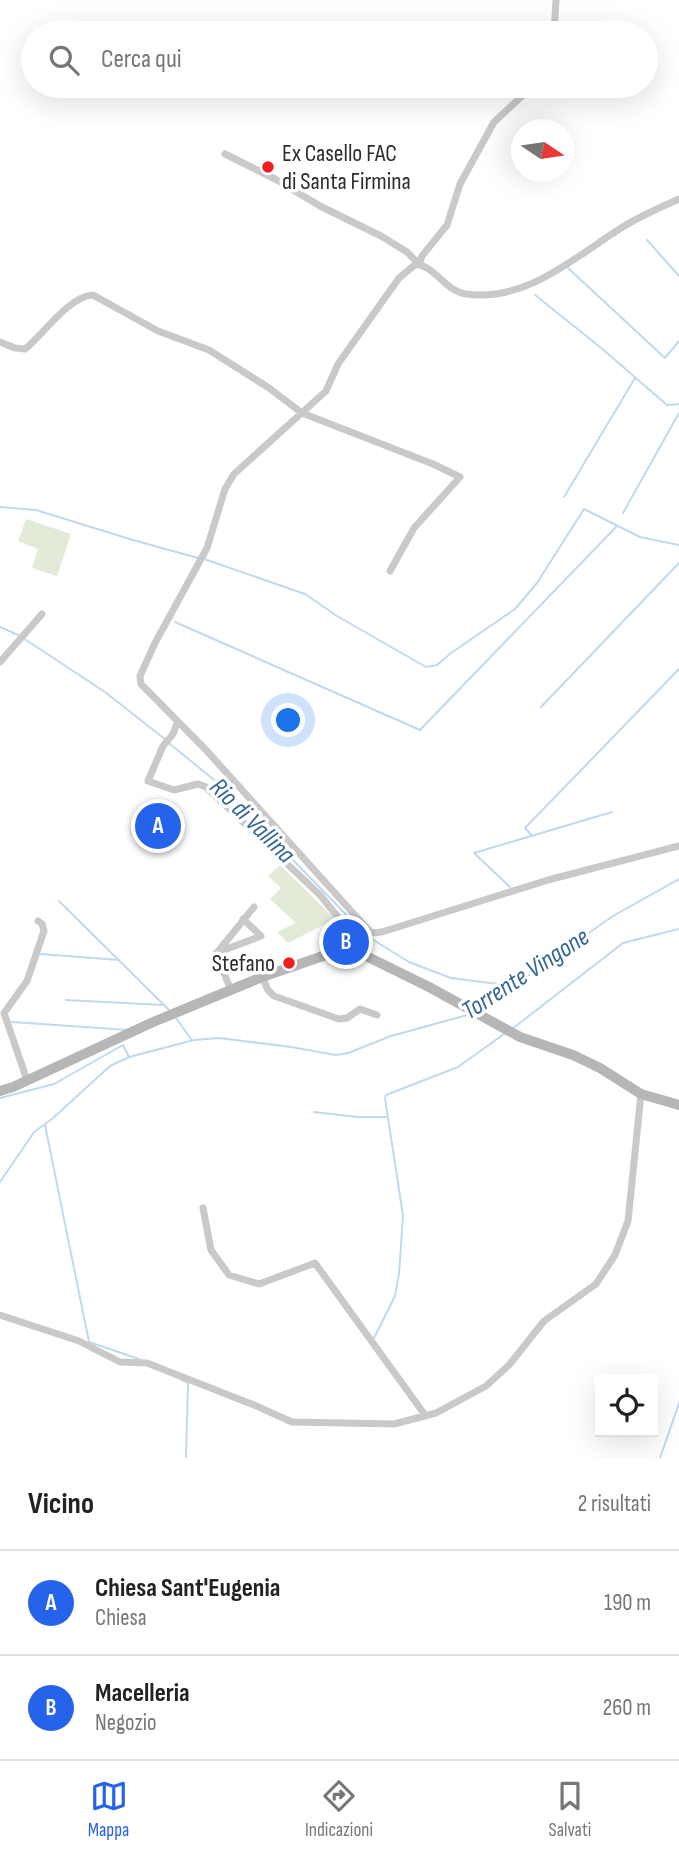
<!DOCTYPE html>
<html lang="it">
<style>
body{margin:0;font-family:"Sofia Sans Condensed",sans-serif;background:#f2f2f2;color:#222}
.controls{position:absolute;right:21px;bottom:21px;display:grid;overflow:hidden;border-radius:0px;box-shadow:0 7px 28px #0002}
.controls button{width:63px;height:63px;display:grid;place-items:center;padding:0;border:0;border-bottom:2px solid #e0e0e0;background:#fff;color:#222;font:35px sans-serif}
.compass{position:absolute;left:511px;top:119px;width:63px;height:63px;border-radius:50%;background:#fff;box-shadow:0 7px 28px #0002;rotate:103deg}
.you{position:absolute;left:289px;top:721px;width:24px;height:24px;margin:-18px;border:5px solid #fff;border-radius:50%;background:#1a73e8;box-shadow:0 0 0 10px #1a73e833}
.badge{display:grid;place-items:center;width:46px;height:46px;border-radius:50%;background:#2563eb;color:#fff;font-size:23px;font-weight:700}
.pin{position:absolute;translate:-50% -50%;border:4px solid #fff;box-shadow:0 2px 7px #0006}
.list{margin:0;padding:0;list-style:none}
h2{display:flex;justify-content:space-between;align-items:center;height:91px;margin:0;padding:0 28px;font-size:30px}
h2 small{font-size:23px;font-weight:400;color:#767676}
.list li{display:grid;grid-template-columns:46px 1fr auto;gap:21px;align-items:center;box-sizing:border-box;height:105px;padding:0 28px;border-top:2px solid #e0e0e0}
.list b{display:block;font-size:26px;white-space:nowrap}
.list p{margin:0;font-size:23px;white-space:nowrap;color:#767676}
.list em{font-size:23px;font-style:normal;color:#767676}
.icon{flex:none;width:38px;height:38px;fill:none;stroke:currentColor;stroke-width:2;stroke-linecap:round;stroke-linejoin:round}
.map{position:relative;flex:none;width:679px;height:1458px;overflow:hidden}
.search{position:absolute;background:#fff;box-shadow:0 7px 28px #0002;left:21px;right:21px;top:21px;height:77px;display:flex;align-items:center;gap:18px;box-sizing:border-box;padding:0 24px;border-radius:38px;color:#767676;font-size:26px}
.sheet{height:301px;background:#fff}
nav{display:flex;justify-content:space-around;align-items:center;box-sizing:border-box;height:98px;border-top:2px solid #e0e0e0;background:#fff;font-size:19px;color:#767676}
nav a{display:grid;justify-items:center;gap:4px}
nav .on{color:#2563eb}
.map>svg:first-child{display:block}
</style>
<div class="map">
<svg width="679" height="1458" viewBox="0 0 679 1458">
<rect width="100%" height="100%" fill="#fff"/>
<!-- green -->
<path fill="#e1ebd7" d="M26,519L71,534L57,576L32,568L38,549L18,541Z
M280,865L335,919L288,943L277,932L296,923L270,899L281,888L268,876Z"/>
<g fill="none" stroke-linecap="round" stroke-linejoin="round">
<!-- stream -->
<path stroke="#c1d9ed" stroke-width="2" d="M647,240L679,276
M568,268L665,358L679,341
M535,295L600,347L667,405L679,404
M564,497L635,378
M0,507L36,510L133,540L198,558
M623,513L679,413
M204,559L305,594L337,616L426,667L437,665L451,653L515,609L537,583L584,509L640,537L679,545
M175,622L420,730L617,526
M0,627L18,635
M23,638L105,692L166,740
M541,707L679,563
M170,744L219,784L367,936L409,962L451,978L513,986
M532,836L525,828L679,669
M510,887L474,853L612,812
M59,901L170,1011
M40,954L119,960
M66,1000L163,1005
M479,1010L613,916L679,879
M176,1018L191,1039
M12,1022L128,1030
M512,1029L623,943L679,929
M0,1098L54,1084L123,1045L129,1057
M314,1112L358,1117H386
M45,1125L89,1342L139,1359
M0,1182L34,1132L52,1119L110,1066L129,1057L194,1040L219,1038L291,1047L336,1055L348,1053L391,1036L471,1014
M374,1338L395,1296L399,1274L403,1216L385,1098L386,1095L458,1067L504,1034
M182,1380L188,1383L186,1458
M660,1458L679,1403"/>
<!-- street -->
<path stroke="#c9c9c9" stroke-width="7" d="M554,33L556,0
M225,154L275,179L320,206L381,236L407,252L419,264L422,256L447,225L460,184L494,122L533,86
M0,342L15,348L25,349C43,335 69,296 93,295L158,331L209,350L269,388L302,413L433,464L460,477L414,528L390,571
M0,662L42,614
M177,723L173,734L163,746L148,781L174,790L198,784L206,787L320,895L358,942
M371,933L206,750L141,684L140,676L155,643L207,548L225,489L234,474L326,391L338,364L399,278L416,264C436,267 445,291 466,294C525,303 575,257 621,228C640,216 659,208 679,199
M371,933L382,932L548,880L679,846
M216,953L261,936L243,919
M262,977L268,990L274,996L339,1019L347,1018L360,1009L377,1015
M231,990L216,954L254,907
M27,1080L4,1013L27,981L44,931L42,924L38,921
M203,1208L211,1250L229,1275L259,1284L315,1263L425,1415
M0,1315L79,1341L120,1362L147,1363L254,1405L292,1422L394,1424L436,1413L486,1386L509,1365L544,1321L596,1284L615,1255L628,1221L641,1094"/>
<!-- secondary -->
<path stroke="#b6b6b6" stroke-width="10" d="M0,1091L13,1087L151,1023L262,977L355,945L358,952L429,987L520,1037L573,1055L600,1068L641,1094L679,1105"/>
</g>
<!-- markers -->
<g fill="#f21e1e" stroke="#fff" stroke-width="2.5">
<circle cx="268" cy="167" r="7"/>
<circle cx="289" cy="963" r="7"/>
</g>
<g text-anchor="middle" stroke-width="7" stroke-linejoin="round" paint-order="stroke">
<!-- poi labels -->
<g font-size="24" fill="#2c2c2c" stroke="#fff" text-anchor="start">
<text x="282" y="161">Ex Casello FAC<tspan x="282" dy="28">di Santa Firmina</tspan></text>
<text x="275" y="971" text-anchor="end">Stefano</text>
</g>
<!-- water labels -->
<g font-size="26" font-style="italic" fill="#346793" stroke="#fff">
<text transform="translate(253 820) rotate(45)" y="9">Rio di Vallina</text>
<text transform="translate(525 973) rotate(-33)" y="9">Torrente Vingone</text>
</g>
</g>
</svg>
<div class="controls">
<button><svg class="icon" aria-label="locate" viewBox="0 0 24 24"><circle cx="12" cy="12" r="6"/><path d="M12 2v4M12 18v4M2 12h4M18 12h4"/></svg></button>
</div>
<svg class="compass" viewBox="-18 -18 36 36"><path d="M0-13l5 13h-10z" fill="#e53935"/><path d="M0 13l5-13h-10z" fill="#767676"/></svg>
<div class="you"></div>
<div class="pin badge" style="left:158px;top:826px">A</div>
<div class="pin badge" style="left:346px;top:942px">B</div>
<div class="search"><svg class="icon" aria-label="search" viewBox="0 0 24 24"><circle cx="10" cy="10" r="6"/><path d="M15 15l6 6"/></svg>Cerca qui</div>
</div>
<section class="sheet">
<h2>Vicino<small>2 risultati</small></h2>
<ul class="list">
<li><span class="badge">A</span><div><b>Chiesa Sant'Eugenia</b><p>Chiesa</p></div><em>190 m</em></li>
<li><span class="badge">B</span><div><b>Macelleria</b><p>Negozio</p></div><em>260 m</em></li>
</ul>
</section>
<nav>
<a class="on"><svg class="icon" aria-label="map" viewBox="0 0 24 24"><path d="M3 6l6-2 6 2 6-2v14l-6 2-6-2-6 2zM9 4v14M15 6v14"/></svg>Mappa</a>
<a><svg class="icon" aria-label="directions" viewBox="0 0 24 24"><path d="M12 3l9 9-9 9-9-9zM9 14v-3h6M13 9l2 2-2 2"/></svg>Indicazioni</a>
<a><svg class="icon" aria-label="saved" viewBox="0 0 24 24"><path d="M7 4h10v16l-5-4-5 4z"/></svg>Salvati</a>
</nav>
